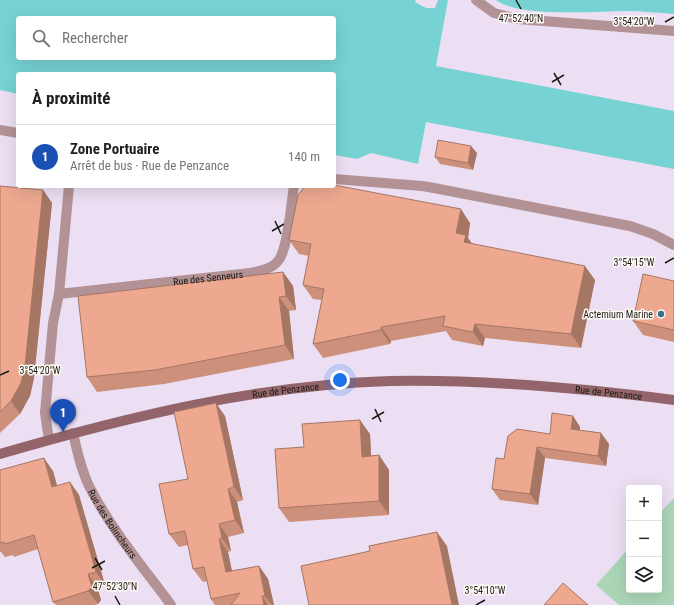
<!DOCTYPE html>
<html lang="fr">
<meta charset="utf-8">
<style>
body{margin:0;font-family:"Roboto Condensed",sans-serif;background:#f2f2f2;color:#202124}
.controls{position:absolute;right:12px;bottom:12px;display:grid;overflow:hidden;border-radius:4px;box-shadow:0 4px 16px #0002}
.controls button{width:36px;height:36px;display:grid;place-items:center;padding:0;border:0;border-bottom:1px solid #e0e0e0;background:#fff;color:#202124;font:20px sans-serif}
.you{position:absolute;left:340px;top:380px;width:14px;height:14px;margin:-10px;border:3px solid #fff;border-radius:50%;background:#1a73e8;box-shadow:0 0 0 6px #1a73e833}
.badge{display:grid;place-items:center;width:26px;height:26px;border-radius:50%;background:#38718b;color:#fff;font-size:13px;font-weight:700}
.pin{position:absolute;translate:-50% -33px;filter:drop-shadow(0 1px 2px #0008)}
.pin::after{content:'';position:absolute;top:21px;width:14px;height:12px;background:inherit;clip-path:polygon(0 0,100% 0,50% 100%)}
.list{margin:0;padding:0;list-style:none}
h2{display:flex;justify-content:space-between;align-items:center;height:52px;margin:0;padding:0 16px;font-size:17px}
h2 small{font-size:13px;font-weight:400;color:#757577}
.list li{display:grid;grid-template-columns:26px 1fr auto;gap:12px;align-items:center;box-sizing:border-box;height:64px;padding:0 16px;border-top:1px solid #e0e0e0}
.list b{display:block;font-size:15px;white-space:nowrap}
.list p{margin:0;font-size:13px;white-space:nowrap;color:#757577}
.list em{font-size:13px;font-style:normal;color:#757577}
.icon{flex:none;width:22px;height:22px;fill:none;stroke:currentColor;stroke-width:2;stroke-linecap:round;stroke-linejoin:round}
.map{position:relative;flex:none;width:674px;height:605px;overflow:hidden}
.search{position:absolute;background:#fff;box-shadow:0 4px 16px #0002;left:16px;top:16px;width:320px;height:44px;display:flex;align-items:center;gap:10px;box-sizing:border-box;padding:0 14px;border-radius:4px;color:#757577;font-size:15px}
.panel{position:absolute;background:#fff;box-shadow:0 4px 16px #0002;left:16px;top:72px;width:320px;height:116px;border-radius:4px}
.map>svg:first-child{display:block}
</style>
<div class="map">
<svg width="674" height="605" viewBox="0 0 674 605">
<rect width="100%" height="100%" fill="#f8eed6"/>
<!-- industrial -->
<path fill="#ecdff3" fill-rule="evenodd" d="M416,0H438L435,8H426L415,2Z
M448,0H674V605H0V90L18,94V186H334V155L357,159L371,153L418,164ZM629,488H659V590H629Z"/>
<!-- green -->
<path fill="#abd6b6" d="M674,498V605H619L596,585L629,548V590H659V514Z"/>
<!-- water -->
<path fill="#76d2d3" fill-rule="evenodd" d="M0,0H416L415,2L426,8H435L438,0H448L436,66L674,111V169L426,122L418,164L371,153L357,159L334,155V74H18V94L0,90ZM18,18H334V58H18Z
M496,0H674V14C659,13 643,11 628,11C597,11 519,18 496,0Z"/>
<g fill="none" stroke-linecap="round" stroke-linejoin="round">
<!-- minor -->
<g stroke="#b29295" stroke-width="10">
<path d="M476,0L494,13L517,19L674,31"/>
<path d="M0,130L18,133"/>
<path d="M334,179L422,186"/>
<path d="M434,188L630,226L653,234L674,245"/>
<path id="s1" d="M59,294L250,273C260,271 272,269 278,261C288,250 291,203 294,186"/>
<path id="s2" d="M73,433C77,451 81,469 89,486C111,529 143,567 171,605"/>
<path d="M49,440L45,413L53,323L59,294L69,186"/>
</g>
<!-- tertiary -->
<path stroke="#b29295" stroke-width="10" d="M422,186L434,188"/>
<!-- secondary -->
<path stroke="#93656b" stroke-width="10" id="s3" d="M0,454C127,417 257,385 390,381C485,379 580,388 674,400"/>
</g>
<!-- wall -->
<path fill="#cc907b" d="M477,153L473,170L440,164L435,157Z
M0,186L43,190L52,203L34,378L30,396L20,414L0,433Z
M470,223L468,238L471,243L595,280L581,348L485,338L483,346L452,340L446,331L391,341L390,344L323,358L313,344L322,300L313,299L303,285L309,256L299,254L289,240Z
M283,272L293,286L296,310L289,311L294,359L164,384L97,392L87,377Z
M674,281V342L643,335L633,321Z
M225,416L243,500L237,502L244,533L228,537L231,551L228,552L232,571L259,566L268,579L274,605H215L211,599L207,581L203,582L193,569L188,545L179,547L169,534L188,479Z
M573,416L580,427V430L601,433L609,444L606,466L545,458L538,505L500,500L492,489L504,459L550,434Z
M370,434L371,456L379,455L389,470V515L289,522L279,508Z
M0,470L53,471L57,486L70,482L79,495L105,585L97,587L101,600L98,604L95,605H56L53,602L38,549L14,557L13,555L5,557L1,552H0Z"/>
<!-- shaded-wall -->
<path fill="#a67664" d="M471,146L477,153L473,170L468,163Z
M43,190L52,203L34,378L30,396L20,414L11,401Z
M461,209L470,223L468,238L476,249L474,256L456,233Z
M585,266L595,280L581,348L571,334Z
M283,272L293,286L296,310L286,296Z
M279,297L289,311L294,359L285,345Z
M475,324L485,338L483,346L473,332Z
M381,327L391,341L390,344L381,330Z
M216,403L225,416L243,500L234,487Z
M573,416L580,427L579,440L571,429Z
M360,420L370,434L372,471L362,457Z
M601,433L609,444L606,466L598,456Z
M537,447L545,458L538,505L530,494Z
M379,455L389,470V515L379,501Z
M44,458L53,471L61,500L52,487Z
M70,482L79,495L105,585L96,572Z
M228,489L237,502L244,533L235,520Z
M219,524L228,537L231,551L222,538Z
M437,532L447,546L459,605H452Z
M219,539L228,552L235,586L226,572Z
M259,566L268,579L274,605H272L265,596Z
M88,574L97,587L101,600L98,604L88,591Z
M262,596L268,605H264Z"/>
<!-- building -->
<path fill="#eda88f" stroke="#a67664" d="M438,140L471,146L468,163L435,157Z
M334,185L461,209L456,233L466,235L464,242L585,266L571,334L475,324L473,332L443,326L445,316L381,327V330L313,344L324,289L303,285L311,244L289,240L298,195L305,186H334Z
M0,186L43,190L25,366L21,383L11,401L0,412Z
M283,272L286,296L279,297L285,345L155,370L87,377L78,296Z
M643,274L674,281V330L633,321Z
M216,403L234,487L228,489L235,520L219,524L222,538L219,539L226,572L259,566L265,596H262L264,605H231L240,593L211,599L204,567L193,569L185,531L169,534L159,484L188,479L174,412Z
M552,413L573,416L571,429L601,433L598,456L537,447L530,494L492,489L496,458L504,459L508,436L517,429L550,434Z
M360,420L362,457L379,455V501L279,508L275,449L304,447L302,424Z
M44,458L52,487L70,482L96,572L88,574L92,587L88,591L53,602L34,535L5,544L4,542L0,543V470Z
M437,532L452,605H309L301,566L370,551L369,546Z
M563,583L588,605H544Z"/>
<!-- ticks -->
<path fill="none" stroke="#1e1a12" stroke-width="1.5" d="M516,0L521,9M665,22L674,17M554,73L561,85M552,82L564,75M275,221L281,234M272,231L284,224M665,263L674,258M0,375L9,371M375,409L381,422M372,419L384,412M95,558L102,570M92,568L105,561M115,596L120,605M476,605L485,600"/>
<!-- markers -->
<circle fill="#38718b" stroke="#fefbf7" stroke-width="1.5" cx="661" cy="314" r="4"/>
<g text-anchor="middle" stroke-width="3" stroke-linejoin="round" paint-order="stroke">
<!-- street labels -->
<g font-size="10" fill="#1e1a12" stroke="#fefbf7">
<text dy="4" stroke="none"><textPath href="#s1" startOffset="150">Rue des Senneurs</textPath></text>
<text dy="4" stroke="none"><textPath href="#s3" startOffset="293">Rue de Penzance</textPath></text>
<text dy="4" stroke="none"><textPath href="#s3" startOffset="617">Rue de Penzance</textPath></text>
<text dy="4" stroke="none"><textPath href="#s2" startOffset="100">Rue des Bolincheurs</textPath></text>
</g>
<!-- poi labels -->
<g font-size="10" fill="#1e1a12" stroke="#fefbf7" text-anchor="end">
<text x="653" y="318">Actemium Marine</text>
</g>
</g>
<g font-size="10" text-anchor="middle" fill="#1e1a12" stroke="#fefbf7" stroke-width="3" stroke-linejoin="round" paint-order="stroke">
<text x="521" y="22">47°52'40"N</text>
<text x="634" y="25">3°54'20"W</text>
<text x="634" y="266">3°54'15"W</text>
<text x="40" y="374">3°54'20"W</text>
<text x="115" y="590">47°52'30"N</text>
<text x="485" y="594">3°54'10"W</text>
</g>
</svg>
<div class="controls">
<button>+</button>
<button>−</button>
<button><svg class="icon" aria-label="layers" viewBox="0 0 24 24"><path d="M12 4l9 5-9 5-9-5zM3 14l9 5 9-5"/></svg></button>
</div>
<div class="you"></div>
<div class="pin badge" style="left:63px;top:432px;background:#1a4fb4">1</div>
<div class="search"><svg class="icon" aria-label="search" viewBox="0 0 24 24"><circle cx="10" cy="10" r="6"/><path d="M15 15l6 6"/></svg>Rechercher</div>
<section class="panel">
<h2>À proximité<small></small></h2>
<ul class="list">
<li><span class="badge" style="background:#1a4fb4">1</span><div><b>Zone Portuaire</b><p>Arrêt de bus · Rue de Penzance</p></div><em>140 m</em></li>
</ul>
</section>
</div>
